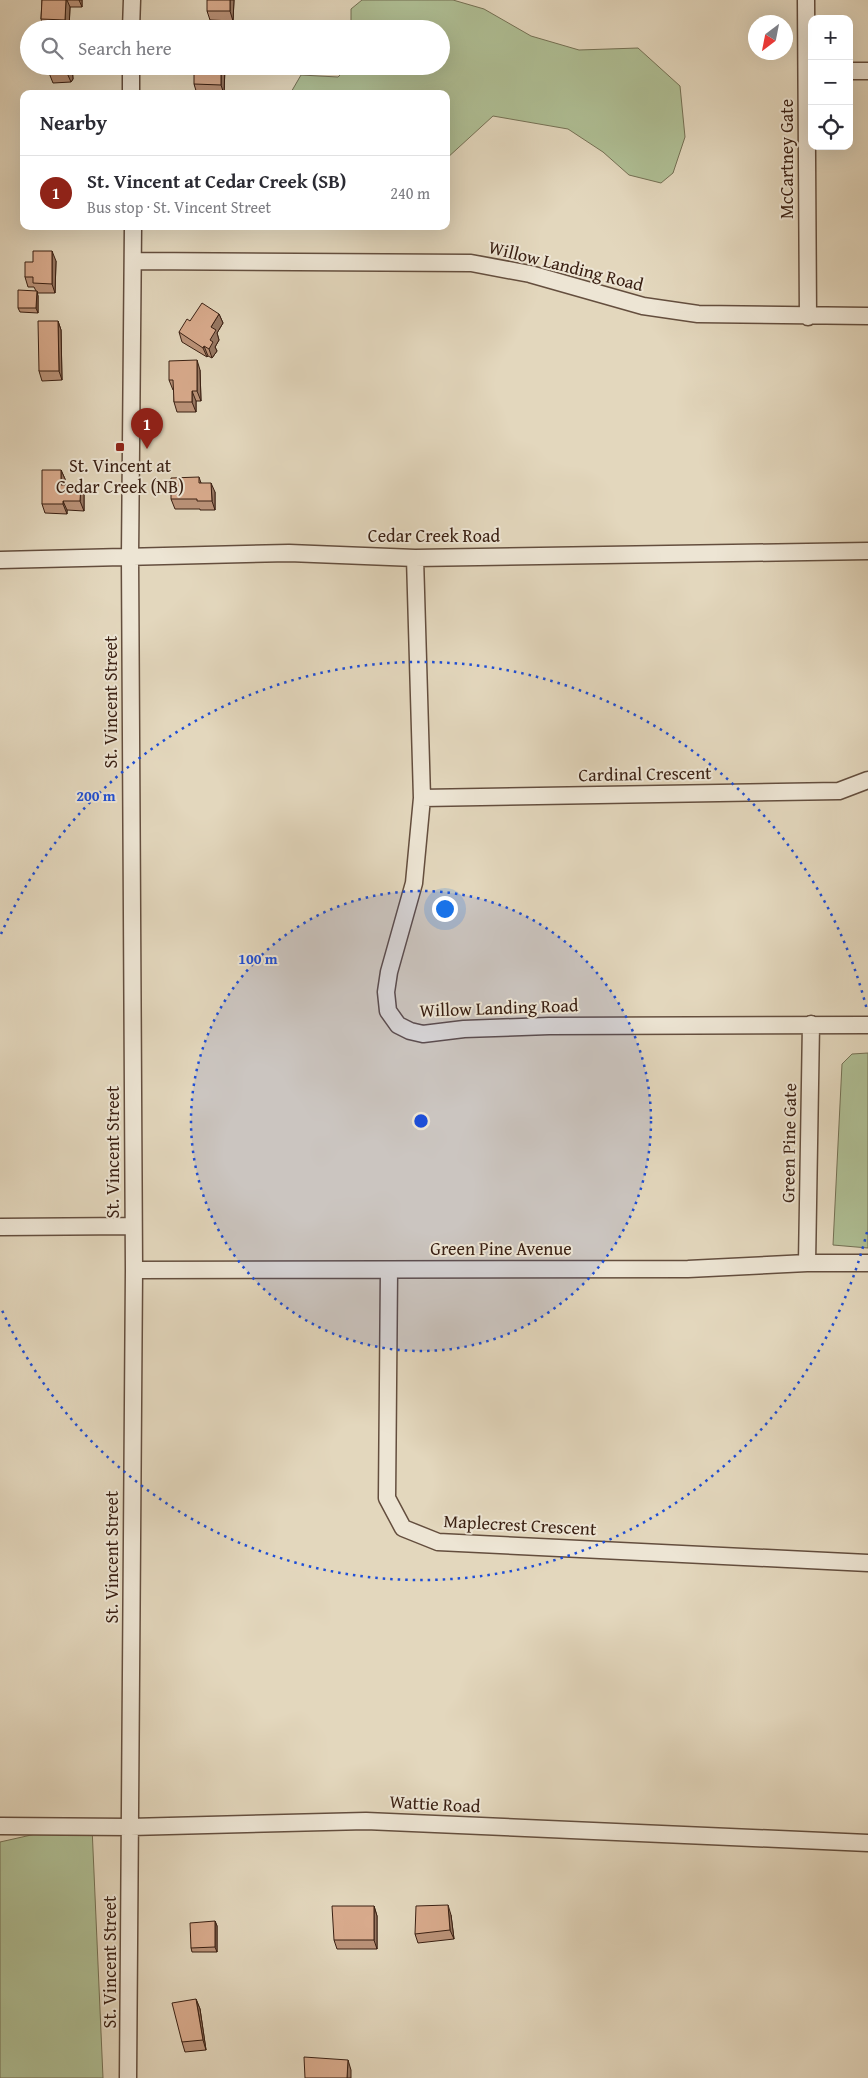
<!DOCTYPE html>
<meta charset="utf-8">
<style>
body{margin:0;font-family:"Gentium Book Plus",serif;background:#f2f2f3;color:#2b2b33}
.controls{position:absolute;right:15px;top:15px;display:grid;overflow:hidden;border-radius:10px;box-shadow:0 5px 20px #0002}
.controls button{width:45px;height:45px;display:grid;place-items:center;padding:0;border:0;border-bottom:1px solid #e1e1e2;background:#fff;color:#2b2b33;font:25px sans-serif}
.compass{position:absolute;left:748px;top:15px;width:45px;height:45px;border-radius:50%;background:#fff;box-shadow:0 5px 20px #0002;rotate:212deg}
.you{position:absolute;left:444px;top:908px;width:18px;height:18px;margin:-12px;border:4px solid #fff;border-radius:50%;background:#1a73e8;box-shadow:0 0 0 8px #1a73e833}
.badge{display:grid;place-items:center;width:32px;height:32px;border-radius:50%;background:#8f2418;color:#fff;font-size:16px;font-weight:700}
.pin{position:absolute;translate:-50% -41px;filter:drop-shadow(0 1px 2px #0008)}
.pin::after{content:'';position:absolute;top:26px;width:18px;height:15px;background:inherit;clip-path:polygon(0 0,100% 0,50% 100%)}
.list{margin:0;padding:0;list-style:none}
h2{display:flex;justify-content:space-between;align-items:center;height:65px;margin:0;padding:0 20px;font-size:21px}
h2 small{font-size:16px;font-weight:400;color:#7c7c81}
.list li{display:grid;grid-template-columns:32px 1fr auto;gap:15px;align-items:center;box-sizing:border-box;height:75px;padding:0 20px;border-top:1px solid #e1e1e2}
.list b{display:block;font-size:19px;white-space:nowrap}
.list p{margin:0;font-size:16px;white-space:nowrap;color:#7c7c81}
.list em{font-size:16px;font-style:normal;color:#7c7c81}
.icon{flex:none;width:28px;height:28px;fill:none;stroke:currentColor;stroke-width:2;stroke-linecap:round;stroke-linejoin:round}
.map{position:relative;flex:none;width:868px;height:2078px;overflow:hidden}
.search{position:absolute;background:#fff;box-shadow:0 5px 20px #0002;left:20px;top:20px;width:430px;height:55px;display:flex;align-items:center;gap:12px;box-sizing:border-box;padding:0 18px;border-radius:28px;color:#7c7c81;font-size:19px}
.panel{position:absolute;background:#fff;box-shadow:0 5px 20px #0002;left:20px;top:90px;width:430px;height:140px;border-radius:10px}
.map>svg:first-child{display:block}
</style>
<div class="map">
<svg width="868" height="2078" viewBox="0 0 868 2078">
<rect width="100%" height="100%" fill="#e3d7bd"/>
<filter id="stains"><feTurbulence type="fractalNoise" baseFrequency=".004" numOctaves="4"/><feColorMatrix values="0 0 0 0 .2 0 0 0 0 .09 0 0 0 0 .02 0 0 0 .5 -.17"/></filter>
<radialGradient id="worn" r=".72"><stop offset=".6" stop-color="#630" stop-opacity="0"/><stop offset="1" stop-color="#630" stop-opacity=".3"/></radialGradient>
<!-- green -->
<path fill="#afbf95" stroke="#747054" d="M362,0H453L484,9L531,36L579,50L638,48L680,86L685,137L673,173L661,183L629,175L603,152L568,129L493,116L446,159V94H290L301,75L338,77L349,66H441V29H351V9Z
M868,1053V1248L833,1245L842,1064L852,1054Z
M92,1827L103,2078H0V1842L49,1831Z"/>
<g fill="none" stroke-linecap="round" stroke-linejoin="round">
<!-- minor casing -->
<g stroke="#644e3e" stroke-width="19">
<path id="minor" d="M806,0L808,317
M131,29L132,0
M131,66V94
M849,71H868
M133,261L471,263L530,274L643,306L698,314L868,316
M415,558L422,798L414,883L389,972L386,992L388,1011L398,1025L410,1031L423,1034L464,1029L549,1026L868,1025
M0,560L289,553L415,558L868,551
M422,798L839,791L868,780
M0,1227L133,1226
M807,1263L811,1024
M134,1270L688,1269L807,1263H868
M389,1270L387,1498L403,1528L438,1542L868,1563
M0,1826L130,1827L366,1821L868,1843
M128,2078L134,1270L130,557L133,226"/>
</g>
<!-- minor -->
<use href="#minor" stroke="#ede5d4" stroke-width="16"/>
</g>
<!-- wall -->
<path fill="#ba9278" stroke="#3a2013" d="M42,0H82V7H70L69,29L44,28L41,19Z
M234,0L233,21L210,20L207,11Z
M72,66L73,79L71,82L53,83L49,73Z
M225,66L224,94H197L194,84Z
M241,226H265V228H242Z
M56,261L55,293H37L38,296V313L20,312L18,308L36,291L34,287H28L25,277L33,262Z
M219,314L223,323L217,333L219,340L215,347L217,351L212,358L208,356L207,357L182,342L179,332L190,321Z
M58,321L61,330L62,380L42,381L39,371Z
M200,370L201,401H196V412H177L174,402V390H173L169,380Z
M61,470L65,479V485L84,495V511L67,510V514L45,513L42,504Z
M199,477L201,483L215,492V510H200V509H175L171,499Z
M374,1906L377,1916V1949H337L334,1940Z
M451,1915L454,1939L418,1943L415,1934Z
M215,1921L217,1926V1952H192L191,1948Z
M196,1999L200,2009L206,2050L185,2052L182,2042Z"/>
<!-- shaded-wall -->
<path fill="#977762" stroke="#3a2013" d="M66,0H67L70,7L69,29L65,20Z
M79,0H82V7Z
M230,0H234L233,21L230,11Z
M69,66H72L73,79L71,82L67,73Z
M221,66H225L224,94L221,85Z
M52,251L56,261L55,293L52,284Z
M37,291L38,296V313L36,308Z
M219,314L223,323L217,333L219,340L215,347L217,351L212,358L209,349L211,327Z
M58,321L61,330L62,380L59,371Z
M204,346L208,356L207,357L203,348Z
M197,360L200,370L201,401L197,391Z
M192,391L196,401V412L192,402Z
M61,470L65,479V494L61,485Z
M211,483L215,492V510L212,501Z
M81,485L84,495V511L80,501Z
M63,501L67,510V514L63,504Z
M448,1905L451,1915L454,1939L450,1930Z
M374,1906L377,1916V1949L374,1940Z
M215,1921L217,1926V1952L215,1947Z
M196,1999L200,2009L206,2050L203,2040Z
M348,2060L351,2070V2078H347Z"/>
<!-- building -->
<path fill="#d8aa8c" stroke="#3a2013" d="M42,0H66L65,20L41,19Z
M207,0H230V11H207Z
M49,66H69L70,69L67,73H49Z
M194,66H221V85L194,84Z
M33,251H52V284L33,283V277H25V262H33Z
M18,290L37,291L36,308H18Z
M202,303L219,314L211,327L216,330L210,340L213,342L209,349L204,346L203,348L179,332L187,319L190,321Z
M38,321H58L59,371H39Z
M197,360V391H192V402H174L173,380H169V361Z
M42,470H61V485H81L80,501H63V504H42Z
M199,477V483H211L212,501H197V499H171V478Z
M448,1905L450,1930L415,1934L416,1906Z
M332,1906H374V1940H334Z
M215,1921V1947L191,1948L190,1923Z
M196,1999L203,2040L182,2042L172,2003Z
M304,2057L348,2060L347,2078H305Z"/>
<!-- distance rings -->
<circle cx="421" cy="1121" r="230" fill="#1d4ed8" fill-opacity=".12"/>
<g fill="none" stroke="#1d4ed8" stroke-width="2.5" stroke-dasharray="2.5 5">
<circle cx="421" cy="1121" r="230"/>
<path d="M867 1232A460 460 0 0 1 1 1308M1 934A460 460 0 0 1 867 1010"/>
</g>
<!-- markers -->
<rect fill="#8f2418" stroke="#ede5d4" stroke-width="2" x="115" y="442" width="10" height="10" rx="2.5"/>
<g text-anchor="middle" stroke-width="4" stroke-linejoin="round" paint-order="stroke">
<!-- street labels -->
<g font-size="18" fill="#3a2013" stroke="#ede5d4">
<text transform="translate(787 159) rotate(-90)" y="6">McCartney Gate</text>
<text transform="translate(566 266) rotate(14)" y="6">Willow Landing Road</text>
<text x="434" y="542">Cedar Creek Road</text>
<text transform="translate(111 702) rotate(-90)" y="6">St. Vincent Street</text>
<text transform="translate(645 774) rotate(-1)" y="6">Cardinal Crescent</text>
<text transform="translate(499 1008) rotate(-2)" y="6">Willow Landing Road</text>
<text transform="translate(789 1143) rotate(-89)" y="6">Green Pine Gate</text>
<text transform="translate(113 1152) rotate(-90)" y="6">St. Vincent Street</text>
<text x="501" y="1255">Green Pine Avenue</text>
<text transform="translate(520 1525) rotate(3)" y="6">Maplecrest Crescent</text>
<text transform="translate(112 1557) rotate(-90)" y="6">St. Vincent Street</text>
<text transform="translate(435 1804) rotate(3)" y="6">Wattie Road</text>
<text transform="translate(110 1962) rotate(-90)" y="6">St. Vincent Street</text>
</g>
<!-- poi labels -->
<g font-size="18" fill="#3a2013" stroke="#ede5d4">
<text x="120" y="472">St. Vincent at<tspan x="120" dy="21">Cedar Creek (NB)</tspan></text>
</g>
</g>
<circle cx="421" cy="1121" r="8" fill="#1d4ed8" stroke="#ede5d4" stroke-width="2.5"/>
<g font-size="15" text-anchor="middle" font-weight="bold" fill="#1d4ed8" stroke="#ede5d4" stroke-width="4" stroke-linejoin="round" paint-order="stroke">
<text x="96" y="801">200 m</text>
<text x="258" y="964">100 m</text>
</g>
<rect width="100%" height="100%" filter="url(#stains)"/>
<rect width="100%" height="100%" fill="url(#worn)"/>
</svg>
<div class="controls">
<button>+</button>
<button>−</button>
<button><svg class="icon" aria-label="locate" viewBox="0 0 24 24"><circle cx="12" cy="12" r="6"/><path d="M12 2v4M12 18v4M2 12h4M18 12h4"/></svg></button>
</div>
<svg class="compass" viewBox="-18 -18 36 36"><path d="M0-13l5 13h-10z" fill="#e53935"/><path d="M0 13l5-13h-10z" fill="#7c7c81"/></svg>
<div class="you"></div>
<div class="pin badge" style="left:147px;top:449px">1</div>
<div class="search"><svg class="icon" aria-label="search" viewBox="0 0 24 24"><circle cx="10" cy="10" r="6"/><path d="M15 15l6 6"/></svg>Search here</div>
<section class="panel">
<h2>Nearby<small></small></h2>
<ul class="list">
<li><span class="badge">1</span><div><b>St. Vincent at Cedar Creek (SB)</b><p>Bus stop · St. Vincent Street</p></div><em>240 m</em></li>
</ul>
</section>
</div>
